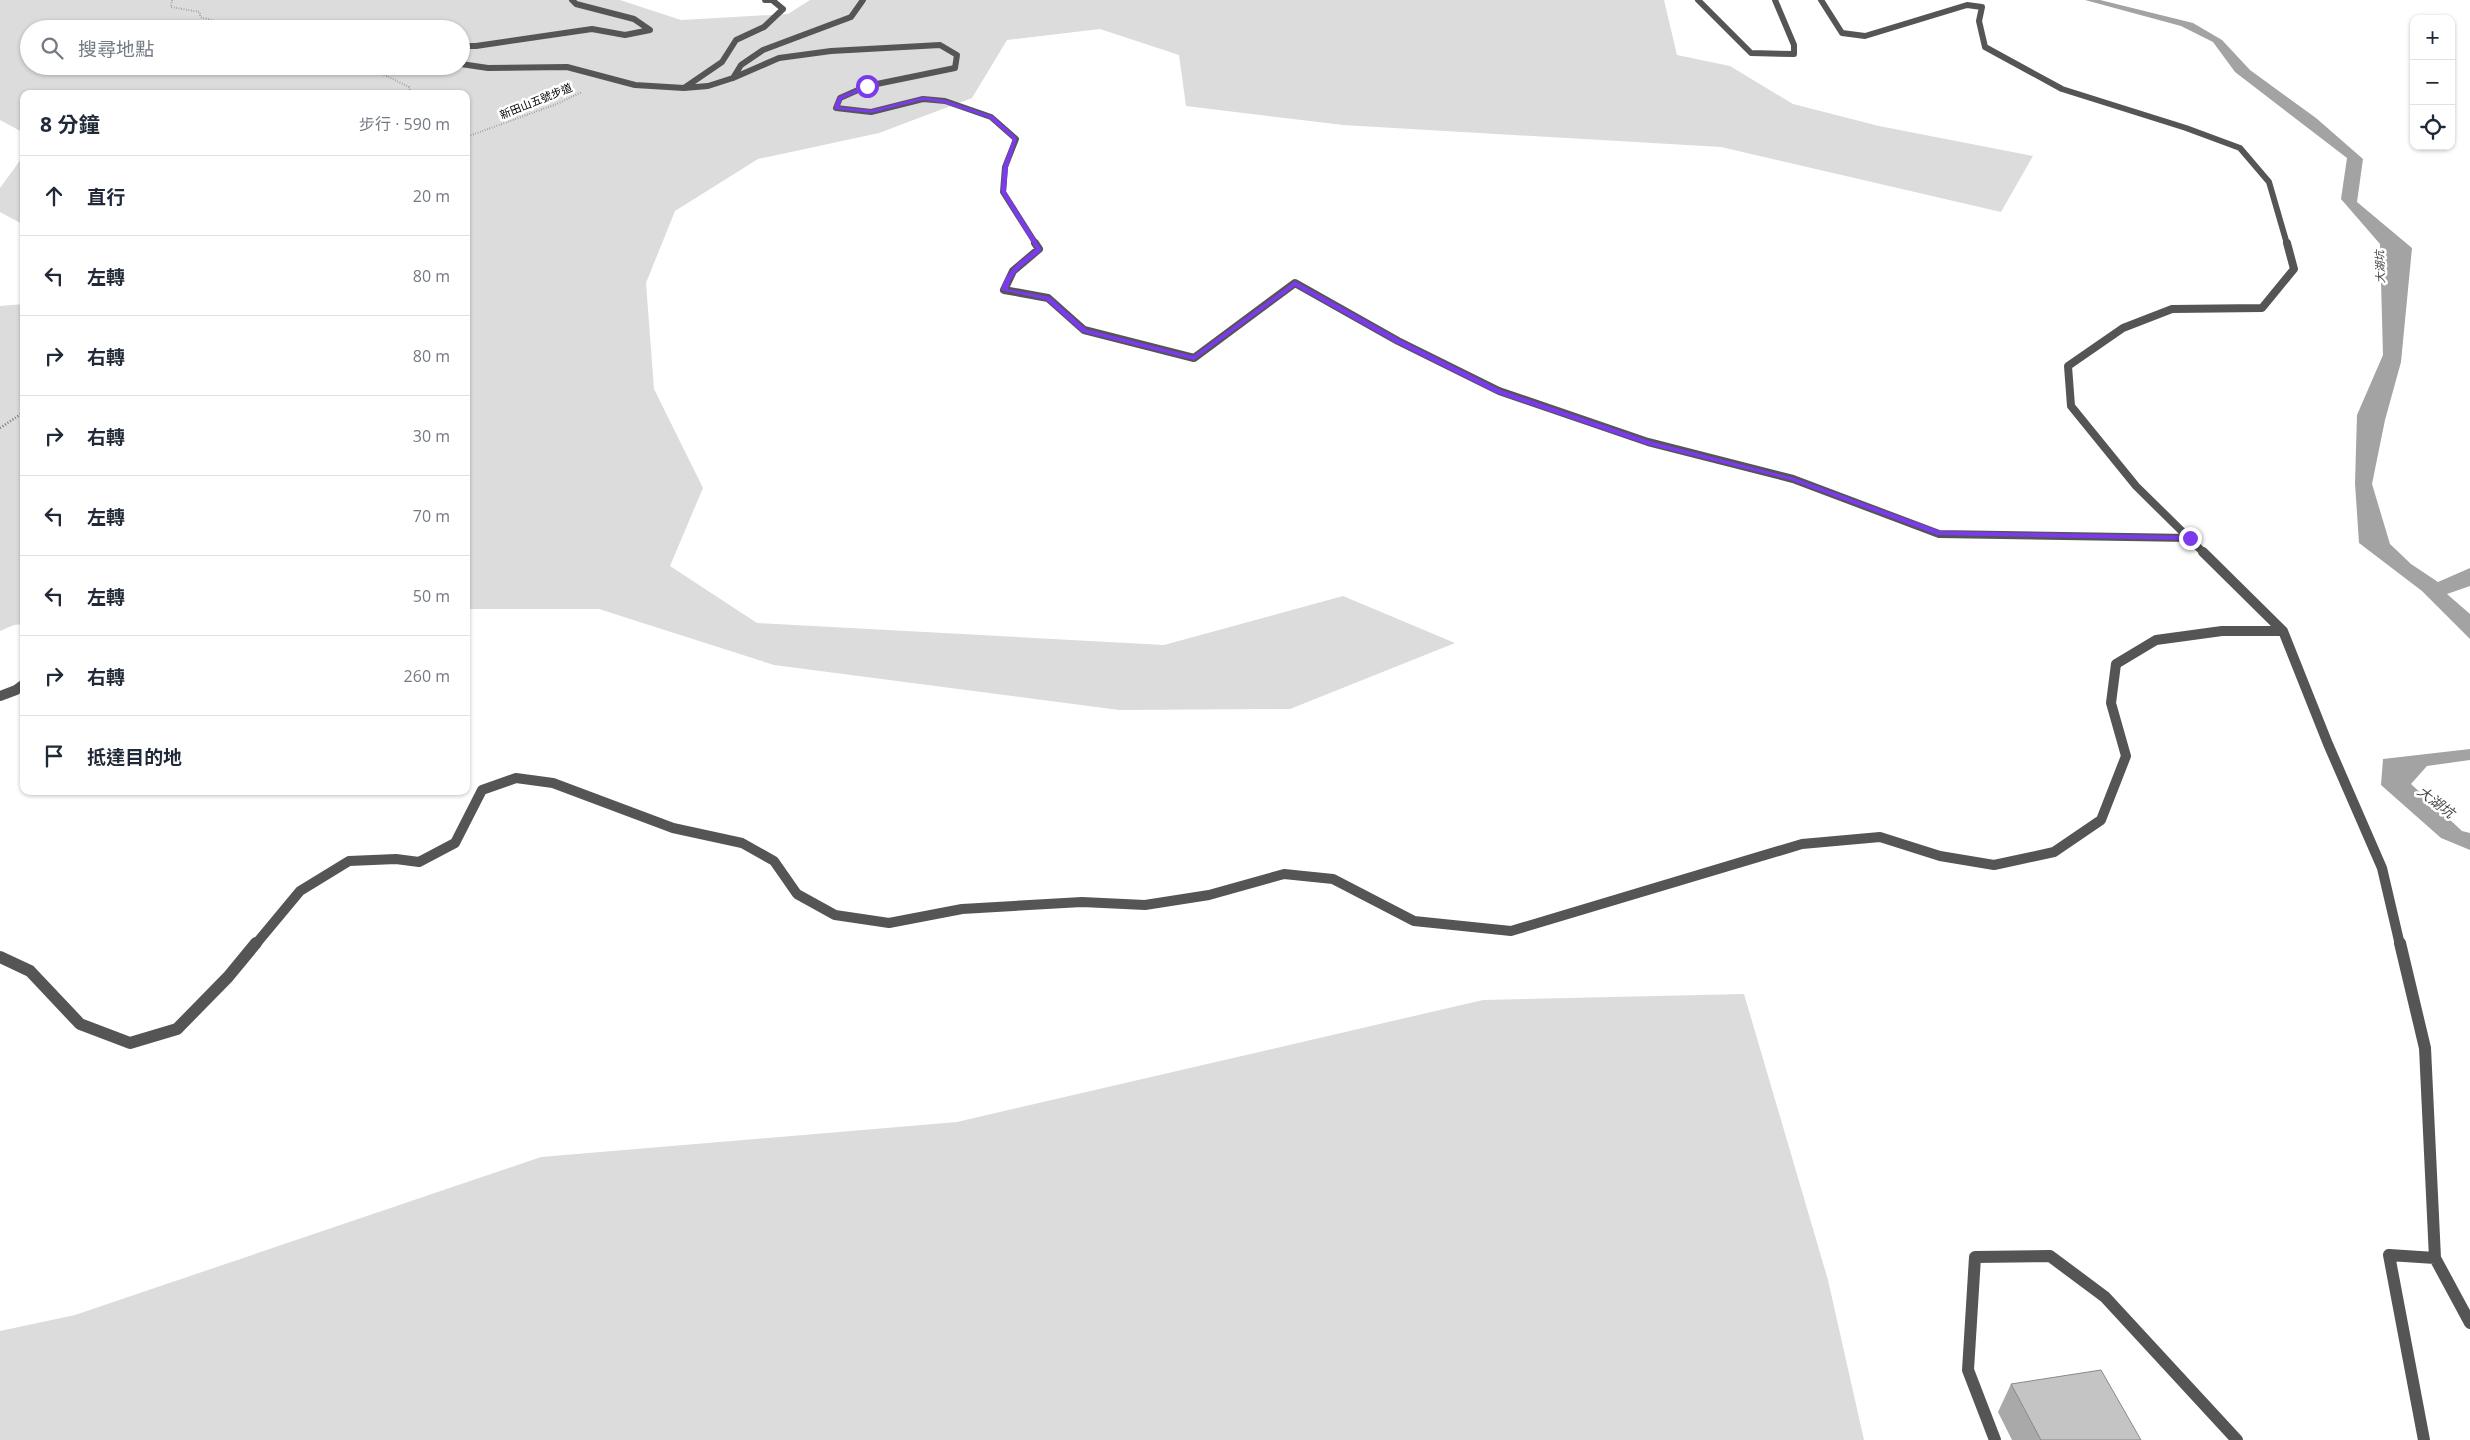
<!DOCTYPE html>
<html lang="zh-TW">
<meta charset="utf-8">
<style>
body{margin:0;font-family:"Open Sans","Noto Sans TC",sans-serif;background:#f6f6f7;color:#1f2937}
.controls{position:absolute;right:15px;top:15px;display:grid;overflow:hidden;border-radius:10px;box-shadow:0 1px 4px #0004}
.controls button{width:45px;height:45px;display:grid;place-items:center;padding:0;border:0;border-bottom:1px solid #e0e1e3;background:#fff;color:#1f2937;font:25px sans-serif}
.stop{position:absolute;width:15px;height:15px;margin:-11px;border:4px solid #7c3aed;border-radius:50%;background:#fff}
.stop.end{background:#7c3aed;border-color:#fff;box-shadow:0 1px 5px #0008}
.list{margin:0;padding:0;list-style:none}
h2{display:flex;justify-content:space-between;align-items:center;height:65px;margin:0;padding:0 20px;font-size:21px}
h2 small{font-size:16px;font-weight:400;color:#747a83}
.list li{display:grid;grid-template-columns:32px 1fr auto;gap:15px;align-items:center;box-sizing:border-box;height:80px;padding:0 20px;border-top:1px solid #e0e1e3}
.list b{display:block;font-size:19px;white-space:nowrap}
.list em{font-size:16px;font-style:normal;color:#747a83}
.icon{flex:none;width:28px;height:28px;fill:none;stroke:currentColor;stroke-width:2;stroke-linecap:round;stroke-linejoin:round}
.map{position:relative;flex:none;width:2470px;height:1440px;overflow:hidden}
.search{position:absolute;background:#fff;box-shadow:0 1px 4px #0004;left:20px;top:20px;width:450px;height:55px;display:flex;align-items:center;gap:12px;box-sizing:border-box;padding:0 18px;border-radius:28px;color:#747a83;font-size:19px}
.panel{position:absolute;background:#fff;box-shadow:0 1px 4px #0004;left:20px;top:90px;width:450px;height:705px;border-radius:10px}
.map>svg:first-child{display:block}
</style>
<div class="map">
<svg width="2470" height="1440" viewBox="0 0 2470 1440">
<rect width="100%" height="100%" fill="#fff"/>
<!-- green -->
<path fill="#dcdcdc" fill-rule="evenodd" d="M0,0H620L681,20L788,14L810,0H1664L1677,55L1730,66L1793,104L1879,126L2033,156L2001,212L1721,147L1343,125L1186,106L1179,55L1100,29L1007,40L972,98L879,133L758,159L675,211L646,283L654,389L703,488L670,566L757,623L1164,645L1343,596L1455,643L1290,709L1119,710L774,665L599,609H466V94H24V133L0,120ZM29,29H461V66H29Z
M24,155V225L0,212V188Z
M24,304V624L14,625L0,631V306Z
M1744,994L1828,1280L1864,1440H0V1331L75,1315L541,1157L957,1122L1483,1000Z"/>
<!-- water -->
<path fill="#a3a3a3" d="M2085,0H2100L2193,23L2222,40L2250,70L2316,118L2363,159L2357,202L2412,248L2401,362L2385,420L2372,484L2390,544L2411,564L2438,582L2470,568V586L2447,594L2470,614V639L2422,591L2359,543L2355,483L2357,415L2383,355L2380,244L2341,199L2347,158L2235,72L2213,42L2181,26Z
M2470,749V760L2427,766L2411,784L2462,831L2470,833V850L2441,838L2381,785L2383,759Z"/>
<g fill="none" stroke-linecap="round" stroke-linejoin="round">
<!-- path-far1 -->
<path stroke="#777" stroke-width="2" stroke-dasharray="0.5 2" stroke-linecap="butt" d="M172,0L171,7L200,12V17L245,29
M366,66L409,87L411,94
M466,137L557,104L582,92"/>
<!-- path -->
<path stroke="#777" stroke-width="2.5" stroke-dasharray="1 2" stroke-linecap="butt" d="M0,428L24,412"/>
<!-- service-far3 -->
<path stroke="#555" stroke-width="6" d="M765,0H772L783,9L764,27L736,40L722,62L684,88L708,86L733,78L741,65L763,50L851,17L863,0
M1698,0L1751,53L1794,54V45L1775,0
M1821,0L1842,33L1865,36L1967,5L1982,7L1979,21L1985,47L2062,89L2186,128L2240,148L2269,182L2287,244
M461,46H476L592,29L625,35L650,30L634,19L576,4L572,0
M461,64L488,68L567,67L635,85L684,88
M733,78L779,58L831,51L940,45L957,55L955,68L867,86L840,98L836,108L871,112L923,99L945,101L991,117L1016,139L1005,167L1003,192L1036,244"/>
<!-- service-far2 -->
<path stroke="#555" stroke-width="8" d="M1035,243L1039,249L1013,271L1004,290L1048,298L1084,330L1194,358L1295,283L1398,341L1499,391L1648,442L1793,479L1939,534L2190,538
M2204,553L2136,486L2071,406L2068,366L2123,328L2172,309L2262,308L2294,269L2287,243"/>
<!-- service-far1 -->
<path stroke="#555" stroke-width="10" d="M2203,552L2283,631L2328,744L2382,868L2400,945
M0,696L16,690L24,684
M255,945L300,891L349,861L396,859L419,862L455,843L482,790L516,778L553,783L673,828L742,843L774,861L797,894L835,915L889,923L962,909L1082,902L1145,905L1209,895L1284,874L1333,879L1414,921L1511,931L1802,844L1880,837L1940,856L1994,865L2054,852L2101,820L2126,756L2111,703L2116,664L2156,640L2222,631H2283"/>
<!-- service -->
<path stroke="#555" stroke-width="12" d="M2400,943L2425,1048L2435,1258L2470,1323
M0,957L30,971L80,1024L130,1043L177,1029L228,977L256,943
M1995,1440L1968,1370L1975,1257L2050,1256L2105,1297L2237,1440
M2424,1440L2389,1255L2435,1258"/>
</g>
<!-- wall -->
<path fill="#a9a9a9" d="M2011,1384L2141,1440H2012L1998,1412Z"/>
<!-- building -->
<path fill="#c4c4c4" stroke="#898989" d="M2101,1370L2141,1440H2041L2011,1384Z"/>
<!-- route -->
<path fill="#7c3aed" d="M867,85L869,87L842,99L839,107L871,110L923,97L945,100L993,116L1017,138L1008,167L1006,192L1042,250C1028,263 1012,269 1008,289L1050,297L1086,329L1193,356L1295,281L1401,340L1501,390L1650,441L1795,478L1940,531L2190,536L2194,538L2190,540L1937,535L1790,480L1645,444L1496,393L1396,343L1295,286L1194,360L1082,332L1046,300L1001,290C1006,270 1021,261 1036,249L1001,192L1003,167L1013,139L989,118L944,103L923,100L871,113L834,109L838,97Z"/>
<g text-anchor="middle" stroke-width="5" stroke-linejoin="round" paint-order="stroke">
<!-- far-street labels -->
<g font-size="11" fill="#000" stroke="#fff">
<text transform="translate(536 101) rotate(-22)" y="4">新田山五號步道</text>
</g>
<!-- far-water labels -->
<g font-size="11" font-style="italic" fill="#444" stroke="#fff">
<text transform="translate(2380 267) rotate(-92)" y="4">大湖坑</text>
</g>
<!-- water labels -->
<g font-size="14" font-style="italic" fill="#444" stroke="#fff">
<text transform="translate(2436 802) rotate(37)" y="5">大湖坑</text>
</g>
</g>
</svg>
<div class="controls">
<button>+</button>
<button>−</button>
<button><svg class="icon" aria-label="locate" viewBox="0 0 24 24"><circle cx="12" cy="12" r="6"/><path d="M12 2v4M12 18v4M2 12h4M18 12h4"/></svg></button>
</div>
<div class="stop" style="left:867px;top:86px"></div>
<div class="stop end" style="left:2190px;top:538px"></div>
<div class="search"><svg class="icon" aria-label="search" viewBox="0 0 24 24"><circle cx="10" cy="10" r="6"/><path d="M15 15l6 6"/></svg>搜尋地點</div>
<section class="panel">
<h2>8 分鐘<small>步行 · 590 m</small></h2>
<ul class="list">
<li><svg class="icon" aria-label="ahead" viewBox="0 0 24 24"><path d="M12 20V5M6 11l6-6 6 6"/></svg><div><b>直行</b></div><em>20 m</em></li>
<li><svg class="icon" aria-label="left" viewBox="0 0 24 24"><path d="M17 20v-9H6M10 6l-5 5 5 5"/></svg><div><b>左轉</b></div><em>80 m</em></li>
<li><svg class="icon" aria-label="right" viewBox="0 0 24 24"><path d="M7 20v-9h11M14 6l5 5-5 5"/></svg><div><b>右轉</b></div><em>80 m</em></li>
<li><svg class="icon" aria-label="right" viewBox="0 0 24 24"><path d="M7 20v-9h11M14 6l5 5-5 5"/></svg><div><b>右轉</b></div><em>30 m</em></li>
<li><svg class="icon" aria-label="left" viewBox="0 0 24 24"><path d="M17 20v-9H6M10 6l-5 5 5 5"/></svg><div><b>左轉</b></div><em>70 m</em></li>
<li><svg class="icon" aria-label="left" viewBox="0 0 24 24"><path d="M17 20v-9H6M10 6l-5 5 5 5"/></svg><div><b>左轉</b></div><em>50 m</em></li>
<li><svg class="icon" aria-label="right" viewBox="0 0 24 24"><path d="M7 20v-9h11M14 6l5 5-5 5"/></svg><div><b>右轉</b></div><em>260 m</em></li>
<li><svg class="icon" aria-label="arrive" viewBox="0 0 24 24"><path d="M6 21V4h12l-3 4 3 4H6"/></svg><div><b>抵達目的地</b></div></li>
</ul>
</section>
</div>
